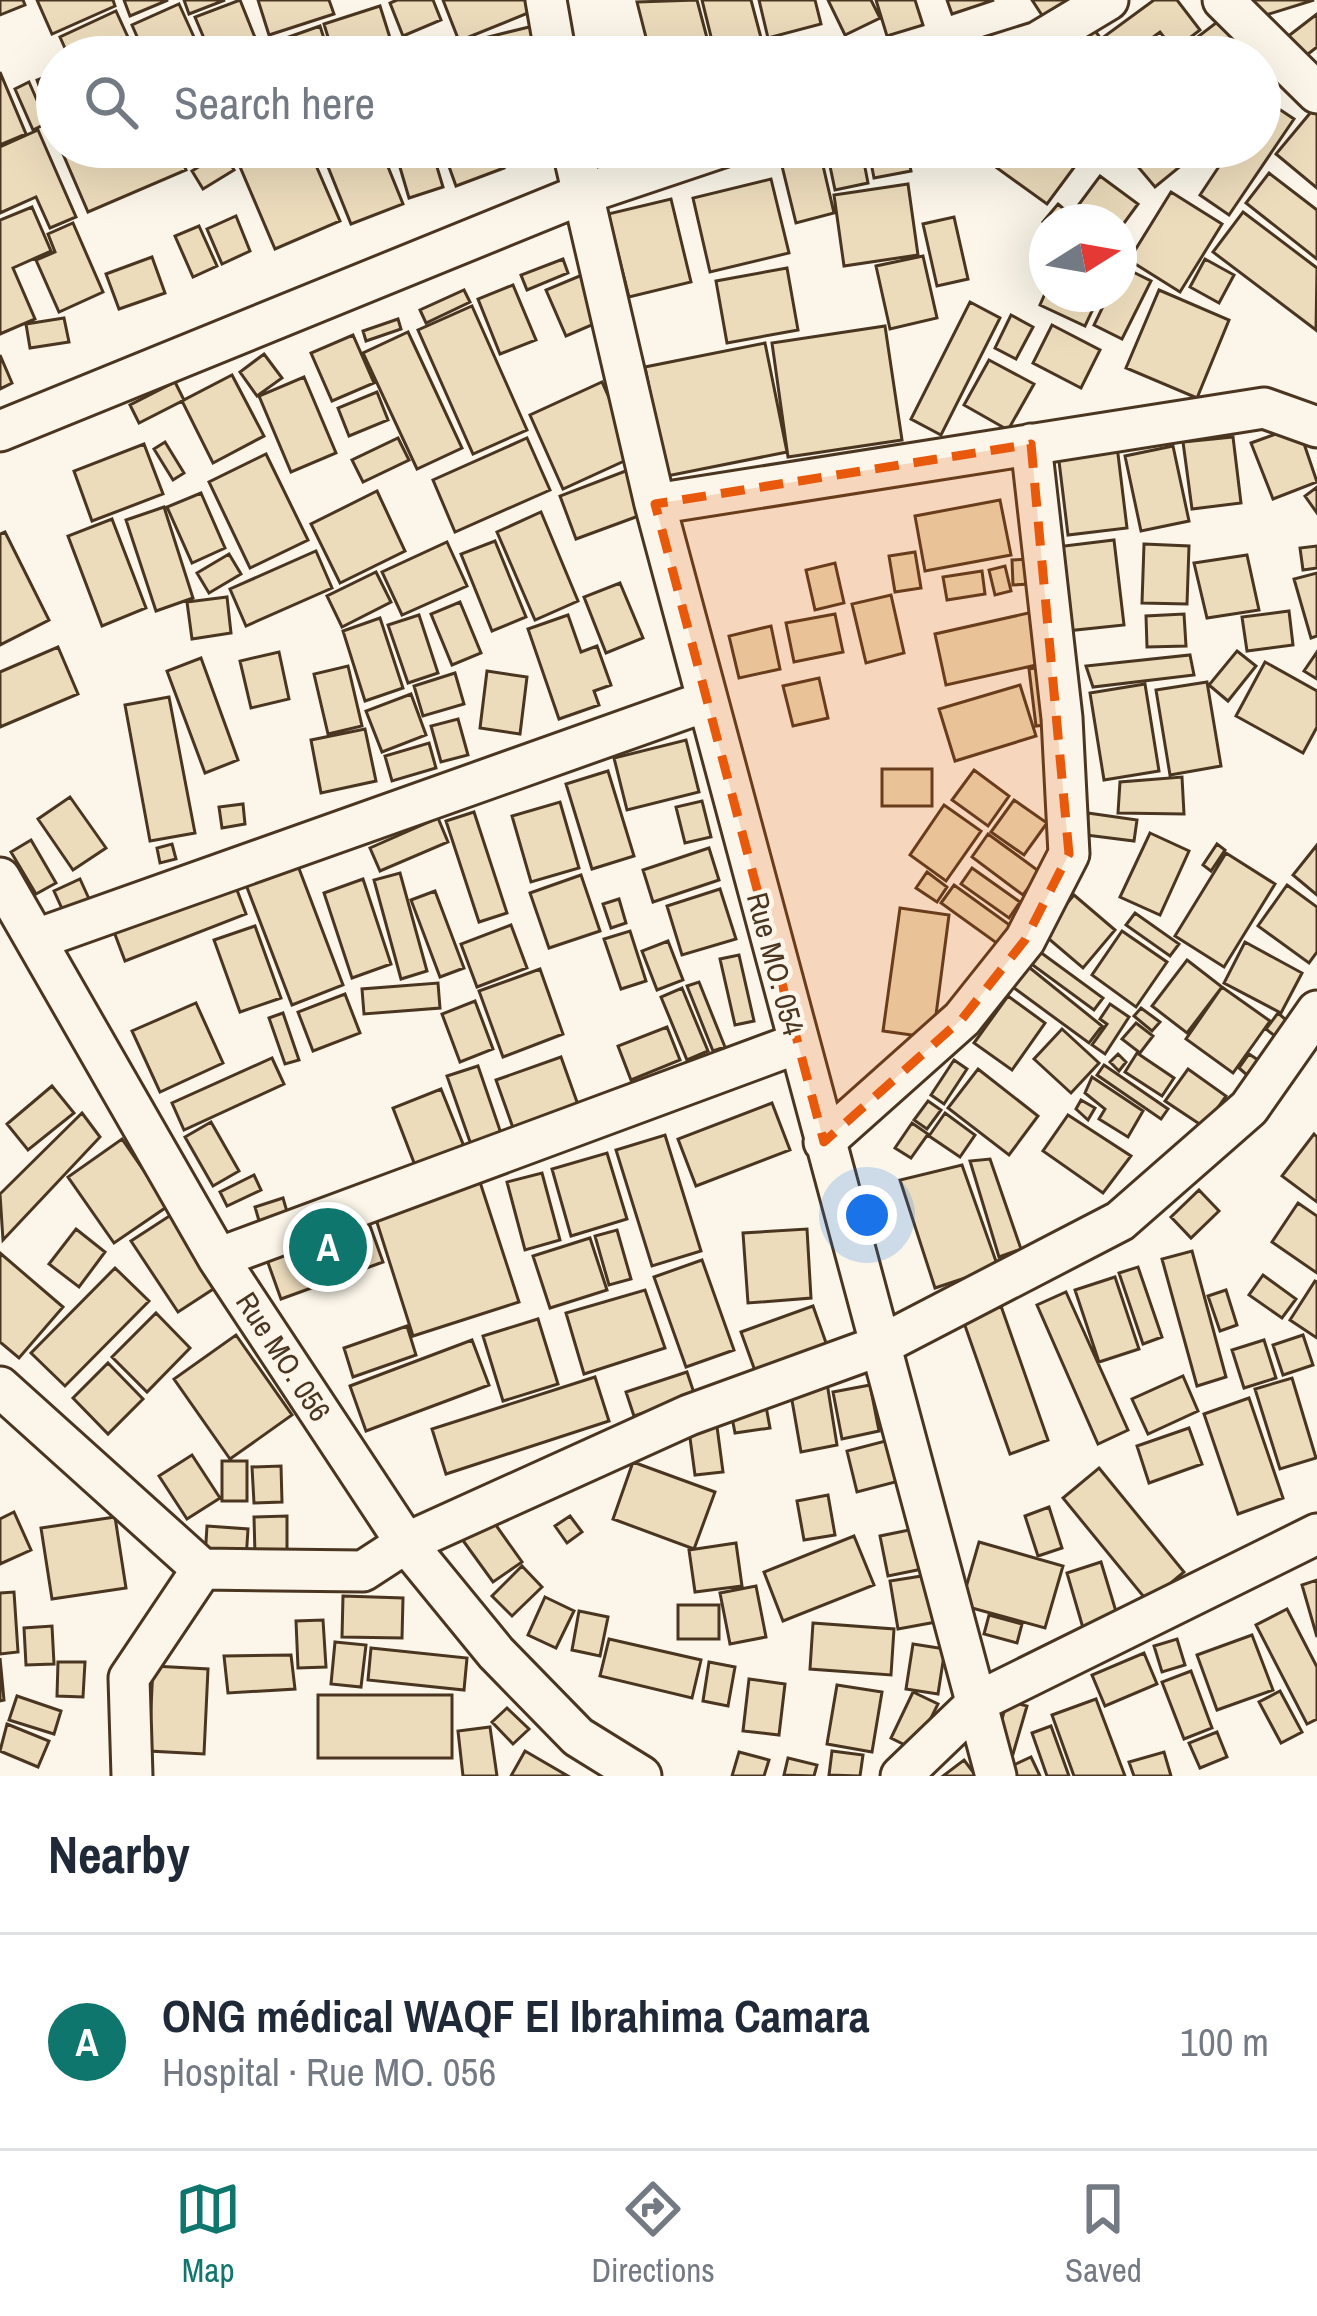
<!DOCTYPE html>
<meta charset="utf-8">
<style>
body{margin:0;font-family:"Archivo Narrow",sans-serif;background:#f6f6f7;color:#1f2937}
.compass{position:absolute;left:1029px;top:204px;width:108px;height:108px;border-radius:50%;background:#fff;box-shadow:0 12px 48px #0002;rotate:79deg}
.you{position:absolute;left:867px;top:1215px;width:42px;height:42px;margin:-30px;border:9px solid #fff;border-radius:50%;background:#1a73e8;box-shadow:0 0 0 18px #1a73e833}
.badge{display:grid;place-items:center;width:78px;height:78px;border-radius:50%;background:#0f766e;color:#fff;font-size:39px;font-weight:700}
.pin{position:absolute;translate:-50% -50%;border:6px solid #fff;box-shadow:0 3px 12px #0006}
.list{margin:0;padding:0;list-style:none}
h2{display:flex;justify-content:space-between;align-items:center;height:156px;margin:0;padding:0 48px;font-size:51px}
h2 small{font-size:39px;font-weight:400;color:#747a83}
.list li{display:grid;grid-template-columns:78px 1fr auto;gap:36px;align-items:center;box-sizing:border-box;height:216px;padding:0 48px;border-top:3px solid #e0e1e3}
.list b{display:block;font-size:45px;white-space:nowrap}
.list p{margin:0;font-size:39px;white-space:nowrap;color:#747a83}
.list em{font-size:39px;font-style:normal;color:#747a83}
.icon{flex:none;width:66px;height:66px;fill:none;stroke:currentColor;stroke-width:2;stroke-linecap:round;stroke-linejoin:round}
.map{position:relative;flex:none;width:1317px;height:1776px;overflow:hidden}
.search{position:absolute;background:#fff;box-shadow:0 12px 48px #0002;left:36px;right:36px;top:36px;height:132px;display:flex;align-items:center;gap:30px;box-sizing:border-box;padding:0 42px;border-radius:66px;color:#747a83;font-size:45px}
.sheet{height:372px;background:#fff}
nav{display:flex;justify-content:space-around;align-items:center;box-sizing:border-box;height:168px;border-top:3px solid #e0e1e3;background:#fff;font-size:33px;color:#747a83}
nav a{display:grid;justify-items:center;gap:6px}
nav .on{color:#0f766e}
.map>svg:first-child{display:block}
</style>
<div class="map">
<svg width="1317" height="1776" viewBox="0 0 1317 1776">
<rect width="100%" height="100%" fill="#fbf6e9"/>
<!-- building -->
<path fill="#ecdcbc" stroke="#4a3520" stroke-width="3" d="M0,0H23L25,5L0,15Z
M37,0H113L115,6L52,34Z
M124,0H168L130,16Z
M184,0H225L189,14Z
M240,0L258,45L228,57H212L195,17Z
M258,0H329L334,14L269,35Z
M397,0H433L441,20L403,36L390,3Z
M443,0H535L538,9L459,41Z
M697,0L712,57H651L637,2Z
M702,0H751L764,49L716,57Z
M759,0H815L821,24L768,38Z
M828,0H871L880,18L845,35Z
M876,0H915L923,25L887,36Z
M947,0H994L952,14Z
M1032,0H1092L1051,29Z
M1154,0H1177L1200,30L1174,50L1160,32L1126,57H1078L1061,34L1085,17L1101,39Z
M1241,0H1314L1247,21Z
M179,4L203,57H146L132,25Z
M380,6L396,57H334L324,24Z
M116,11L137,57H69L60,37Z
M1317,14V47L1294,65L1278,44Z
M1225,16L1252,51L1244,57H1182L1178,52Z
M537,25L544,57H484L480,39Z
M320,26L327,48L301,57H274L269,44Z
M0,72L26,134L0,145Z
M57,72V115L51,118L37,80Z
M29,82L47,123L33,130L15,89Z
M1264,99L1294,119L1229,215L1200,195L1232,147H1260Z
M1316,106L1317,107V188L1276,154Z
M38,130L76,217L50,228L36,197L0,213V147Z
M60,147H176L186,170L88,212Z
M187,147H220L191,159Z
M255,147H308L340,221L275,249L235,155Z
M320,147H380L403,204L351,224Z
M394,147H431L443,187L409,198Z
M442,147H497L504,168L456,186Z
M826,147H861L868,183L835,190Z
M868,147H906L911,171L874,178Z
M1012,147H1065L1081,158L1047,204L997,168Z
M1077,147H1114L1097,166Z
M1140,147H1204L1155,187L1129,156Z
M223,152L234,170L203,189L192,171Z
M821,157L834,213L796,223L782,166Z
M1269,173L1317,210V259L1246,203Z
M1100,176L1138,204L1119,230V222H1096L1077,207Z
M771,179L789,253L710,272L693,198Z
M908,184L918,255L844,266L834,195Z
M1171,192L1222,224L1180,292L1129,260Z
M671,199L691,282L629,297L608,214Z
M1058,204L1071,215L1047,226L1043,222Z
M32,207L51,251L13,268L35,319L0,334V220Z
M1243,212L1317,268L1316,330L1213,252Z
M236,216L250,251L222,264L207,229Z
M954,217L968,279L937,286L923,224Z
M73,223L103,292L59,312L36,260L55,252L48,234Z
M199,226L217,266L193,277L175,236Z
M923,256L937,318L890,329L876,266Z
M152,257L165,293L119,309L106,274Z
M563,259L568,273L527,290L521,275Z
M1205,259L1234,275L1219,303L1190,287Z
M1123,267L1151,281L1122,339L1094,325L1109,294H1119Z
M787,268L798,330L727,343L716,281Z
M582,275L601,321L566,336L546,290Z
M513,285L536,340L500,354L478,299Z
M1047,289V294H1100L1085,326L1040,305Z
M464,290L470,302L426,323L420,310Z
M1159,290L1229,320L1197,398L1126,368Z
M970,302L1000,318L941,435L911,419Z
M472,306L527,430L473,454L418,330Z
M1011,315L1033,327L1016,359L995,348Z
M64,318L69,342L30,348L26,324Z
M398,319L401,329L366,341L363,331Z
M1052,325L1100,350L1081,388L1033,363Z
M885,326L902,440L788,457L772,343Z
M408,332L462,448L417,469L363,353Z
M353,335L374,383L332,401L311,353Z
M765,343L787,452L667,476L645,367Z
M264,354L282,378L257,396L240,372Z
M0,355L12,383L0,389Z
M989,360L1034,384L1008,430L964,405Z
M232,375L264,436L213,463L182,401Z
M304,377L336,453L291,472L259,396Z
M175,382L184,400L139,423L130,405Z
M602,382L635,456L563,489L530,415Z
M377,392L388,420L349,436L338,408Z
M1298,426L1317,482L1273,499L1251,443Z
M1233,437L1241,503L1192,509L1183,442Z
M398,438L409,460L363,482L352,460Z
M527,438L550,490L455,532L433,480Z
M165,442L184,473L173,480L154,449Z
M144,444L163,494L92,521L74,471Z
M1117,446L1127,528L1068,535L1058,453Z
M1173,446L1189,521L1141,531L1125,456Z
M266,454L308,540L250,568L209,482Z
M636,467L652,511L576,539L560,496Z
M1317,487V513L1305,496Z
M377,491L405,551L340,583L311,524Z
M201,493L225,548L192,563L167,507Z
M1000,500L1011,555L925,571L915,516Z
M164,507L193,598L156,611L126,520Z
M541,512L578,601L535,620L497,532Z
M112,519L146,608L102,626L68,536Z
M5,532L49,620L0,645V534Z
M1114,540L1124,625L1066,631L1056,547Z
M495,541L526,617L492,631L461,554Z
M447,542L467,586L402,615L382,572Z
M1144,544L1189,546L1187,604L1142,603Z
M1317,546V568L1303,570L1300,548Z
M316,551L332,588L246,626L230,589Z
M915,552L921,588L895,592L889,556Z
M229,554L241,574L209,593L197,573Z
M1247,555L1259,610L1207,618L1194,563Z
M1029,559L1030,584L1013,585L1012,560Z
M835,563L844,603L815,610L806,570Z
M1005,566L1011,591L995,595L989,570Z
M982,571L985,594L947,600L943,577Z
M376,572L391,602L342,627L327,596Z
M1317,573V636L1311,638L1294,579Z
M620,583L643,638L606,653L584,597Z
M891,595L904,653L866,663L852,604Z
M227,597L231,633L192,639L187,602Z
M460,602L481,653L452,665L431,614Z
M1289,611L1293,645L1247,651L1242,617Z
M1033,612L1045,663L946,685L935,634Z
M835,614L843,652L794,662L786,623Z
M1184,614L1186,646L1147,647L1146,616Z
M419,615L438,673L408,683L388,625Z
M568,615L581,652L597,646L611,685L594,691L599,705L559,719L528,629Z
M380,618L403,688L365,701L343,631Z
M771,626L780,669L739,678L729,636Z
M58,647L78,694L0,727V672Z
M1237,651L1256,666L1228,701L1209,685Z
M279,652L289,699L251,708L240,661Z
M1317,652V679L1304,671Z
M1190,655L1194,675L1093,687L1086,666Z
M201,658L238,760L205,773L167,671Z
M1265,662L1317,691V727L1303,753L1236,716Z
M348,666L362,726L328,734L314,674Z
M1048,666L1055,724L1036,726L1029,669Z
M487,671L527,677L520,734L480,728Z
M455,673L464,704L423,716L414,686Z
M819,678L828,718L793,726L783,686Z
M1207,682L1221,766L1170,775L1156,690Z
M1145,684L1159,771L1104,780L1090,693Z
M1020,685L1036,736L955,761L939,709Z
M411,694L426,735L382,752L366,711Z
M169,697L195,833L150,841L125,705Z
M458,719L468,755L441,762L431,726Z
M365,729L376,781L321,793L311,740Z
M686,740L699,792L627,810L614,758Z
M429,743L436,768L392,781L385,756Z
M882,769H932V806H882Z
M974,770L1009,796L988,826L952,800Z
M608,771L634,856L592,869L566,784Z
M1182,777L1184,814L1118,813L1120,782Z
M70,797L106,848L73,870L38,819Z
M1014,800L1047,823L1024,855L991,832Z
M702,801L711,837L685,843L676,807Z
M560,802L579,868L531,882L512,816Z
M243,804L245,824L222,828L219,807Z
M944,805L981,831L946,881L910,855Z
M474,812L507,913L479,922L446,821Z
M1088,813L1137,820L1134,841L1086,835Z
M438,818L448,842L380,871L370,848Z
M1150,833L1189,851L1160,915L1120,897Z
M988,834L1040,872L1023,895L972,857Z
M31,840L56,883L36,894L11,852Z
M172,844L176,859L160,863L157,848Z
M1217,844L1225,850L1211,871L1203,865Z
M1317,845V895L1293,875Z
M709,848L719,880L653,902L643,870Z
M1226,853L1275,884L1224,967L1175,936Z
M295,858L343,985L292,1005L243,877Z
M972,868L1020,902L1009,918L961,884Z
M927,872L947,887L937,902L916,888Z
M400,873L427,971L401,979L374,880Z
M581,875L600,931L549,948L530,893Z
M80,879L90,901L64,913L54,891Z
M363,879L391,964L352,978L324,893Z
M234,882L246,914L125,961L113,929Z
M954,885L1011,926L998,944L941,903Z
M1287,885L1317,907V952L1309,963L1258,926Z
M720,889L736,939L682,955L667,906Z
M435,891L464,968L440,977L411,900Z
M1074,895L1115,930L1083,968L1042,933Z
M619,899L626,923L611,928L603,904Z
M900,908L949,915L933,1038L883,1031Z
M1135,913L1179,944L1170,956L1126,925Z
M511,925L527,968L477,987L461,944Z
M255,926L281,998L240,1012L214,940Z
M630,931L646,981L621,989L604,939Z
M1122,931L1167,962L1136,1007L1092,975Z
M668,941L683,980L657,990L642,951Z
M1245,942L1302,973L1281,1013L1224,983Z
M1036,949L1103,998L1094,1010L1026,960Z
M739,955L754,1021L735,1025L720,959Z
M1187,960L1222,987L1187,1033L1152,1006Z
M1025,964L1102,1026L1089,1043L1010,985Z
M540,969L563,1034L503,1057L479,991Z
M699,982L725,1047L713,1051L687,986Z
M438,983L440,1008L364,1014L362,989Z
M1222,987L1270,1021L1233,1073L1186,1039Z
M682,988L708,1051L687,1060L661,997Z
M345,994L360,1033L313,1051L298,1012Z
M1008,996L1045,1023L1012,1070L974,1043Z
M475,1001L493,1049L460,1062L442,1014Z
M196,1003L223,1063L160,1092L132,1031Z
M1110,1004L1129,1017L1105,1054L1092,1045L1107,1024L1100,1019Z
M1141,1008L1160,1022L1152,1031L1134,1016Z
M283,1013L299,1060L285,1064L269,1018Z
M1278,1013L1293,1026L1281,1041L1266,1029Z
M1136,1023L1153,1036L1140,1053L1122,1039Z
M667,1027L680,1060L631,1080L618,1046Z
M1062,1029L1099,1063L1071,1093L1034,1059Z
M1137,1053L1174,1078L1162,1096L1125,1072Z
M1118,1054L1126,1062L1119,1071L1110,1062Z
M1249,1054L1258,1060L1247,1075L1239,1068Z
M561,1057L582,1116L517,1139L496,1080Z
M272,1058L284,1084L184,1130L172,1103Z
M954,1060L967,1069L944,1104L931,1095Z
M1104,1065L1168,1109L1161,1119L1097,1075Z
M478,1066L505,1145L475,1156L447,1076Z
M978,1069L1038,1116L1009,1155L948,1108Z
M1188,1069L1226,1096L1204,1127L1165,1101Z
M1092,1077L1143,1111L1128,1137L1099,1119L1105,1109L1085,1093Z
M52,1086L74,1113L28,1150L7,1124Z
M441,1089L467,1154L418,1173L393,1108Z
M1081,1100L1095,1108L1088,1120L1076,1109Z
M928,1101L941,1110L927,1129L914,1120Z
M772,1103L790,1150L696,1186L678,1139Z
M82,1113L100,1137L3,1240L0,1194Z
M945,1113L975,1135L960,1157L929,1136Z
M1068,1115L1131,1156L1103,1193L1043,1151Z
M211,1122L239,1171L213,1186L185,1137Z
M912,1123L928,1134L911,1158L895,1148Z
M1314,1134L1317,1137V1202L1282,1176Z
M665,1135L701,1251L652,1266L616,1150Z
M122,1139L168,1206L114,1243L68,1177Z
M607,1153L627,1219L571,1236L552,1169Z
M990,1159L1021,1249L999,1257L970,1161Z
M962,1165L998,1267L935,1288L900,1180Z
M542,1173L560,1240L525,1250L507,1182Z
M254,1175L261,1190L227,1206L220,1192Z
M479,1179L519,1302L413,1336L374,1213Z
M1199,1190L1219,1211L1191,1238L1171,1217Z
M283,1198L290,1222L262,1231L255,1207Z
M1298,1203L1317,1216V1273L1272,1242Z
M174,1213L221,1284L178,1312L131,1241Z
M369,1223L383,1262L281,1299L267,1260Z
M76,1229L105,1252L79,1287L49,1264Z
M807,1229L811,1298L748,1303L743,1233Z
M617,1230L631,1279L609,1285L595,1236Z
M590,1238L607,1290L550,1308L533,1256Z
M1192,1251L1226,1377L1197,1386L1162,1259Z
M0,1253L63,1307L19,1358L0,1342Z
M702,1260L734,1350L686,1367L654,1277Z
M1138,1267L1162,1337L1143,1344L1119,1273Z
M115,1268L149,1301L65,1386L31,1353Z
M1263,1275L1296,1299L1282,1318L1249,1295Z
M1115,1277L1139,1349L1099,1362L1075,1290Z
M1315,1281L1317,1282V1338L1290,1320Z
M645,1290L665,1348L584,1374L566,1313Z
M1226,1290L1237,1325L1220,1331L1208,1296Z
M1066,1292L1128,1430L1098,1444L1037,1305Z
M813,1306L830,1354L758,1379L741,1332Z
M1001,1306L1048,1440L1010,1454L963,1320Z
M156,1313L190,1348L147,1392L112,1357Z
M538,1319L558,1384L503,1401L483,1336Z
M407,1326L416,1355L353,1377L344,1348Z
M236,1335L292,1415L230,1459L174,1379Z
M1303,1335L1313,1365L1283,1375L1273,1345Z
M472,1340L489,1385L366,1431L350,1386Z
M1264,1340L1276,1378L1244,1388L1232,1350Z
M108,1363L143,1399L108,1434L73,1398Z
M687,1372L695,1396L634,1416L626,1392Z
M1183,1376L1198,1411L1148,1434L1132,1399Z
M595,1377L609,1421L446,1474L432,1429Z
M1292,1378L1316,1458L1280,1469L1255,1389Z
M827,1383L837,1445L801,1452L790,1389Z
M870,1385L879,1431L842,1439L833,1392Z
M1249,1398L1283,1498L1238,1514L1204,1414Z
M765,1401L770,1428L735,1433L730,1407Z
M716,1419L723,1472L695,1475L688,1423Z
M1189,1428L1202,1464L1149,1483L1137,1446Z
M893,1439L903,1480L857,1492L847,1451Z
M192,1455L220,1498L187,1519L159,1476Z
M222,1461H247V1501H222Z
M633,1462L715,1492L694,1549L613,1519Z
M281,1466L282,1502L254,1503L252,1467Z
M1099,1468L1184,1572L1148,1602L1063,1498Z
M828,1495L835,1535L804,1540L797,1501Z
M1049,1507L1062,1548L1038,1556L1025,1516Z
M14,1512L31,1550L0,1564V1519Z
M488,1514L522,1562L493,1582L459,1535Z
M287,1516V1553L255,1554L254,1517Z
M570,1516L582,1532L567,1543L555,1526Z
M115,1517L126,1588L52,1599L41,1528Z
M207,1526L248,1529L246,1560L205,1558Z
M914,1529L922,1569L888,1576L880,1536Z
M854,1536L874,1585L783,1621L764,1572Z
M979,1542L1063,1566L1045,1628L961,1605Z
M736,1543L742,1586L695,1592L689,1550Z
M1101,1562L1118,1618L1083,1628L1067,1573Z
M522,1566L542,1587L512,1616L492,1596Z
M928,1575L936,1622L898,1629L890,1581Z
M1317,1580V1637L1302,1585Z
M756,1586L766,1637L730,1644L720,1593Z
M14,1592L18,1652L0,1654V1593Z
M343,1596L403,1598L402,1638L342,1637Z
M545,1597L574,1611L556,1648L528,1635Z
M678,1605H719V1639H678Z
M1287,1609L1317,1667V1719L1307,1724L1256,1625Z
M579,1611L608,1617L600,1656L572,1650Z
M989,1615L1022,1624L1017,1643L984,1634Z
M323,1620L326,1667L298,1668L296,1621Z
M813,1623L894,1629L891,1675L810,1669Z
M52,1626L54,1664L26,1665L24,1628Z
M1252,1635L1273,1690L1217,1710L1197,1655Z
M609,1639L701,1660L692,1698L600,1676Z
M1177,1639L1185,1665L1162,1672L1154,1646Z
M335,1642L366,1645L361,1687L331,1684Z
M913,1644L945,1649L938,1694L906,1689Z
M371,1648L467,1658L464,1690L368,1680Z
M1144,1653L1157,1684L1105,1706L1092,1675Z
M291,1655L295,1689L228,1693L224,1656Z
M0,1658L4,1700L0,1701Z
M58,1662H85L83,1697L57,1696Z
M709,1662L735,1667L728,1706L703,1701Z
M153,1666L208,1669L204,1754L149,1751Z
M1191,1671L1212,1728L1184,1739L1162,1682Z
M749,1679L785,1684L779,1735L743,1731Z
M837,1685L882,1692L872,1752L827,1744Z
M1280,1691L1302,1732L1281,1743L1259,1702Z
M913,1692L938,1704L915,1750L891,1738Z
M318,1695H452V1758H318Z
M17,1696L61,1711L54,1734L9,1720Z
M1096,1699L1125,1776H1074L1052,1715Z
M1007,1701L1027,1706L1013,1754L994,1748Z
M507,1708L529,1729L513,1744L492,1722Z
M7,1724L49,1741L38,1767L0,1751Z
M1051,1726L1069,1776H1047L1032,1733Z
M490,1727L497,1776H463L458,1731Z
M1217,1732L1227,1757L1200,1768L1189,1743Z
M525,1751L568,1776H511Z
M832,1751L863,1755L860,1776L829,1775Z
M739,1752L769,1760L764,1776H732Z
M1164,1752L1171,1776H1134L1129,1762Z
M1031,1757L1040,1776H1005L1003,1770Z
M788,1758L817,1765L814,1776L784,1775Z
M964,1760L976,1776H943Z"/>
<g fill="none" stroke-linecap="round" stroke-linejoin="round">
<!-- minor casing -->
<g stroke="#4a3520" stroke-width="45">
<path id="minor" d="M546,0L556,57
M1223,0L1317,93
M990,57L1038,42L1108,0
M572,147L655,504L996,1776
M0,431L580,195L723,147
M655,504L1264,408L1317,427
M0,878L218,1258L406,1543L496,1653L578,1737L641,1776
M37,939L707,701
M824,1142L962,1019L1025,940L1069,854L1062,718L1031,444
M218,1258L796,1044
M0,1387L202,1569L363,1571L406,1543L689,1415L879,1346L1120,1221L1249,1108L1317,1011
M132,1776L129,1678L202,1569
M901,1776L979,1701L1317,1534"/>
</g>
<!-- minor -->
<use href="#minor" stroke="#fbf6e9" stroke-width="39"/>
</g>
<!-- marked area -->
<path fill="#e8590c" fill-opacity="0.2" stroke="#e8590c" stroke-width="9" stroke-dasharray="24 15" stroke-linejoin="round" d="M1031,444L1069,854L1025,940L962,1019L824,1142L655,504Z"/>
<g text-anchor="middle" stroke-width="9" stroke-linejoin="round" paint-order="stroke">
<!-- street labels -->
<g font-size="30" fill="#4a3520" stroke="#fbf6e9">
<text transform="translate(775 964) rotate(75)" y="10">Rue MO. 054</text>
<text transform="translate(283 1357) rotate(57)" y="10">Rue MO. 056</text>
</g>
</g>
</svg>
<svg class="compass" viewBox="-18 -18 36 36"><path d="M0-13l5 13h-10z" fill="#e53935"/><path d="M0 13l5-13h-10z" fill="#747a83"/></svg>
<div class="you"></div>
<div class="pin badge" style="left:328px;top:1247px">A</div>
<div class="search"><svg class="icon" aria-label="search" viewBox="0 0 24 24"><circle cx="10" cy="10" r="6"/><path d="M15 15l6 6"/></svg>Search here</div>
</div>
<section class="sheet">
<h2>Nearby<small></small></h2>
<ul class="list">
<li><span class="badge">A</span><div><b>ONG médical WAQF El Ibrahima Camara</b><p>Hospital · Rue MO. 056</p></div><em>100 m</em></li>
</ul>
</section>
<nav>
<a class="on"><svg class="icon" aria-label="map" viewBox="0 0 24 24"><path d="M3 6l6-2 6 2 6-2v14l-6 2-6-2-6 2zM9 4v14M15 6v14"/></svg>Map</a>
<a><svg class="icon" aria-label="directions" viewBox="0 0 24 24"><path d="M12 3l9 9-9 9-9-9zM9 14v-3h6M13 9l2 2-2 2"/></svg>Directions</a>
<a><svg class="icon" aria-label="saved" viewBox="0 0 24 24"><path d="M7 4h10v16l-5-4-5 4z"/></svg>Saved</a>
</nav>
